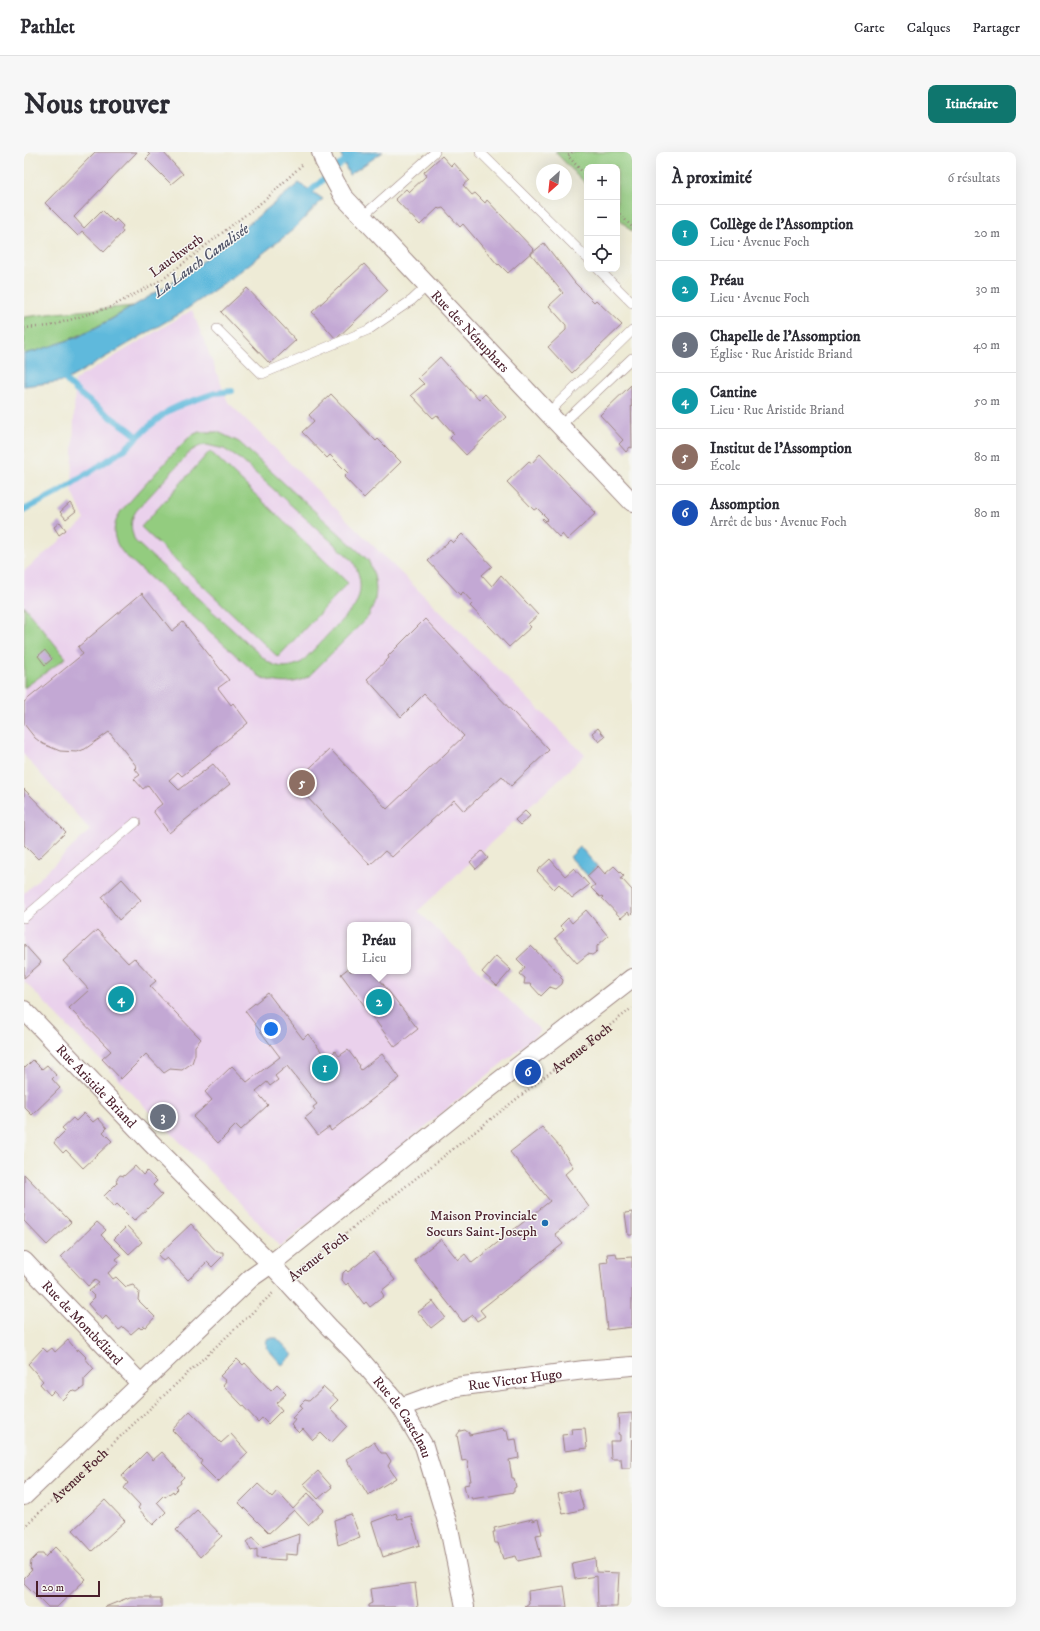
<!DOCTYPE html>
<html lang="fr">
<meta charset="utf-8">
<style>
body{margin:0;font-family:"IM FELL DW Pica",serif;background:#f7f7f7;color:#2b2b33}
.controls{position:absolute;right:12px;top:12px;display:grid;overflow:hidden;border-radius:8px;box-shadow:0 4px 16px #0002}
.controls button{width:36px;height:36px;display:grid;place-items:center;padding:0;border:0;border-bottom:1px solid #e1e1e2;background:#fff;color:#2b2b33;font:20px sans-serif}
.compass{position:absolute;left:512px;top:12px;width:36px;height:36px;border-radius:50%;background:#fff;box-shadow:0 4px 16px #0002;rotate:207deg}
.scale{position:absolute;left:12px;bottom:10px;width:64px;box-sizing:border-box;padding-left:4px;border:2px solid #4a1f2b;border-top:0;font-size:11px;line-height:14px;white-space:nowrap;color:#4a1f2b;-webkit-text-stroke:3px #f6f6f2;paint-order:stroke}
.you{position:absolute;left:247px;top:877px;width:14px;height:14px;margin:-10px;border:3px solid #fff;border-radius:50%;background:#1a73e8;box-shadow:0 0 0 6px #1a73e833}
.badge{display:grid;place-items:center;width:26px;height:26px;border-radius:50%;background:#0f766e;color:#fff;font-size:13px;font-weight:700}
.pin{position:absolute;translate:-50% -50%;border:2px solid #fff;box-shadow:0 1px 4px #0006}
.popup{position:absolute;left:323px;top:770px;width:64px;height:52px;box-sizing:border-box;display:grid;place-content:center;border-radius:8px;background:#fff;filter:drop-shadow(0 1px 3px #0005);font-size:13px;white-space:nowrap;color:#7c7c81}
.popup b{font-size:15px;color:#2b2b33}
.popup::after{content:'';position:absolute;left:50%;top:100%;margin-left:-8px;border:8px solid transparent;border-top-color:#fff}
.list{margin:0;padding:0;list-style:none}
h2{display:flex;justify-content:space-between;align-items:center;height:52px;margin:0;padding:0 16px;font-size:17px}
h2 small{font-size:13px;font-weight:400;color:#7c7c81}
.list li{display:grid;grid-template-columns:26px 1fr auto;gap:12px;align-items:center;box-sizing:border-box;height:56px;padding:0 16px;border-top:1px solid #e1e1e2}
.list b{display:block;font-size:15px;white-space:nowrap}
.list p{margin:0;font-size:13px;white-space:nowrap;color:#7c7c81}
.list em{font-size:13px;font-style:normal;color:#7c7c81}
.icon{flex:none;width:22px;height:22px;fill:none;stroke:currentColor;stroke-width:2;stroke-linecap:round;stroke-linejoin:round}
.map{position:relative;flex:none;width:608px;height:1455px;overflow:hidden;border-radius:8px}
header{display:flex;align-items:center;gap:24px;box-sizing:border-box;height:56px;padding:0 20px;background:#fff;border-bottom:1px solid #e1e1e2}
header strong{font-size:19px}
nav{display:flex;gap:22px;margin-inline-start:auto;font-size:14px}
.intro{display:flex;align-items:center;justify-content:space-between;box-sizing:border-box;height:96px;padding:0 24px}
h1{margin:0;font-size:28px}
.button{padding:10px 18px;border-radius:8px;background:#0f766e;color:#fff;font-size:14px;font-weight:700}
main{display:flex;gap:24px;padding:0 24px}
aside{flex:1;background:#fff;border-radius:8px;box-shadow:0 4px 16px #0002}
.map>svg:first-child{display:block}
</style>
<header>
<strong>Pathlet</strong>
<nav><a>Carte</a><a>Calques</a><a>Partager</a></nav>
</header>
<div class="intro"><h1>Nous trouver</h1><a class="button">Itinéraire</a></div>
<main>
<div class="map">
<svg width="608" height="1455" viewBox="0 0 608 1455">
<rect width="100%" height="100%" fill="#f6f6f2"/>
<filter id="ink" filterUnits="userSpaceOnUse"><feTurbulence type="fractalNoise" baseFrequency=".025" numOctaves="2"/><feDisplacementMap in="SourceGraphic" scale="8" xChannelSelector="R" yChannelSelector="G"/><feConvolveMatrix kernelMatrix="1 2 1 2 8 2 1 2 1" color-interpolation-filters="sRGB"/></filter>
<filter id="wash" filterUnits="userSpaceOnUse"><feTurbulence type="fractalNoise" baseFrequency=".012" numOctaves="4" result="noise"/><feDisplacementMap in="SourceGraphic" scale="16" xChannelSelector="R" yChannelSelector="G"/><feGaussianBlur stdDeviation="0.9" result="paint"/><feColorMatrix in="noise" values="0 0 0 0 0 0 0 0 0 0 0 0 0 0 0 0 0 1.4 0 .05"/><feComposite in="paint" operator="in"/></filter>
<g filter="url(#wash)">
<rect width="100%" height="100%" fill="#eeebd6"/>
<!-- built -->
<path fill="#ead1ec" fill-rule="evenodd" d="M168,158L204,250L561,603L394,759L517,879L256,1095L218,1052L128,962L0,829V741L66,678L0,603V536L42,506L0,454V419L61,368L48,339L51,228ZM326,773H384V819H326Z"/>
<!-- green -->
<path fill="#93cc7f" stroke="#6e7655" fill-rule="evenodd" d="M531,0H608V80L593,64V15H563V33Z
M109,154C75,175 40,193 0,202V165L32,161Z
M175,280H194L215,290L344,408C354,429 355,445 344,465L285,524C269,534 251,532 235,524L100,402C88,388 87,375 97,359L160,290L168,283ZM183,293L200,297L217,308L329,409C337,425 339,437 331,454L278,510C266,516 256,517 244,510L111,389C107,378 105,370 112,359L167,299L176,294Z
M186,299L324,431L254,505L117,375Z
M0,454L42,506L0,536Z"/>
<!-- water -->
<path fill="#5eb9dc" stroke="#546c84" d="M316,0H359L325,23Z
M275,31L299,47L270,77L210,124L160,159L41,229L0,234V202L12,199L54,185L88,167L164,121Z
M556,695L573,714L564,724L546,705Z
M244,1186H253L269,1203L258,1213L242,1195L243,1193L242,1190Z"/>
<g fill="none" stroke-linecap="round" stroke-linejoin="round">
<!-- stream -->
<path stroke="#5eb9dc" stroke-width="6" d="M281,44L330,0
M37,222C50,240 73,255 91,268C99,274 107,277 113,285
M0,358L35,340L101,297L123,276L144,259L159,252L191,241L208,239"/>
</g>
<g id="blocks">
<!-- building -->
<path fill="#c3a8d4" d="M71,0H113L50,65L60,76L78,58L90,70L92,67L99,74L97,77L99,80L80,100L58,79L54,84L21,51Z
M123,0H139L159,22L147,32L122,7L126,3Z
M418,4L427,14L430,11L445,28L439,33L448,43L451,41L461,51L463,48L510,98L484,121L475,112L474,113L439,72L436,75L419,56L415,57L414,56L396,73L371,47L382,37L385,40L402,24L400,20Z
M520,91L551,131L570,150L572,148L598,173L548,221L524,195L542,178V173L525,154L539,141L507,102Z
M340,112L364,138L312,187L288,160Z
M223,136L272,188L246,212L197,160Z
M416,205L455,248L461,242L482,265L442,303L426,286L430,282L413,263L409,266L387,243L400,232L394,226Z
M607,233L608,296L606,295L602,300L595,292L599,288L576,263Z
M307,242L352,289L354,287L377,310L340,346L320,325L324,321L306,303L303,306L278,280L290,269L285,263Z
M516,302L572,361L543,388L538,382L535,385L518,367L519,366L522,369L524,367L513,356L510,358L483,330L505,309L508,311Z
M46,351L52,359L42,367L36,360Z
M36,370L42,378L35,383L30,375Z
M438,382L468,414L458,423L468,434L477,423L514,463L504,472L507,475L485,495L446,454L449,451L439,440L436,443L404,409L426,388L429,391Z
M118,441L148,479L159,470L205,528L194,536L207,553L209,551L224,571L158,624L154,620L145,628L155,638L189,612L206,632L145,681L129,659L138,652L124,633L119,637L110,627L116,623L111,617L113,615L85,580L61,597L53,600L36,599L19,592L11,586L0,572V550L59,502L54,495Z
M401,467L525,598L487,634L478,624L440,659L430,648L368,705L361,699L346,713L270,631L306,597L363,657L440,584L400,542L377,565L343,527L365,506L364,504Z
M21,498L28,507L21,513L14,504Z
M574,576L581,585L575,590L568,581Z
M0,637L42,680L14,707L0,693Z
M501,659L506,664L496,673L491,668Z
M458,699L464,706L452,717L446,710Z
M526,707L541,724L550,716L565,733L548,746L535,732L530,737L513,719Z
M574,714L581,722L590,714L600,724L596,727H598L608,738V761L606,763L604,760L597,766L578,746L579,745L578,744L576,745L567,736L571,733L563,724Z
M98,727L117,748L95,768L78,745Z
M562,758L584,784L573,794V799L571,801L568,803L564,802L553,811L531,786L540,778L536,774L544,766L548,771Z
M73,778L104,811L110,806L132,829L126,834L177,887L171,894V902L168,911L158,918L146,917L140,921L122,902L97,927L78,907L87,899L45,856L65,838L39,809Z
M0,792L17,811L0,826Z
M507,794L538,824L536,825L539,828L538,832L532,837L526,835L517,844L506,832H500L501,826L496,822L501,815L493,807Z
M472,804L487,818L473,834L458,820Z
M326,815V819H349L394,877L371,895L317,822Z
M244,841L279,887L284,882L303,907L311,899L315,904L324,898L336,914L335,915L337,918L358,902L376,926L307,979L305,975L294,983L281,966L291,958L289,955L293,952L263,914L251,924L254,928L246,934L243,930L232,939L244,953L217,978L212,973L194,991L169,965L188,948L181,940L208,914L223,930L256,905L221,859Z
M9,908L18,917L23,913L32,923L28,927L36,936L8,963L0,955V915L1,916Z
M137,954L150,968L142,976L128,962Z
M60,961L69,970L74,966L83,976L79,980L88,989L59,1016L42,998L39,1001L30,991L32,988L41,979L38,976L49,966L52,969Z
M518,975L536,995L549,1015L541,1022L565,1055L531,1082L539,1092L456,1158L461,1164L453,1169L449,1163L439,1170L390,1108L417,1087L434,1108L441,1102L448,1111L526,1049L486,1000Z
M111,1014L119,1023L123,1019L133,1029L129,1033L138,1043L110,1069L93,1052L90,1055L80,1044L93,1031L92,1028L96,1023L100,1024Z
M0,1022L47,1070L23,1093L0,1069Z
M608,1060V1083H604L601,1061Z
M73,1070L82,1078L77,1083L97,1103L92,1107L95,1111L84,1121L89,1127L92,1125L102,1135L109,1133L115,1140L114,1148L131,1165L122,1175L120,1174L117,1177L115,1175L107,1182L99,1175L95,1178L82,1164L78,1168L64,1152L71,1145L65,1139L75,1131L71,1128L64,1134L37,1105Z
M167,1072L193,1100H199V1104L188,1115L183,1110L164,1128L143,1106L139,1109L134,1103Z
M103,1074L118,1090L105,1102L90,1087Z
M349,1100L371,1128L357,1139L360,1144L346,1155L342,1150L340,1152L324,1131L322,1133L318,1128L319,1121L322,1118L324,1120Z
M592,1101L593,1106L608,1105V1175L583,1178L576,1111L584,1110L583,1102Z
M409,1149L421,1165L407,1176L394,1160Z
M44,1188L53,1199L54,1197L62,1205L61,1206L70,1217L60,1227V1235L53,1240L48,1238L38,1248L30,1239L26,1243L16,1232L19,1229L4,1212L19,1196L23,1200L28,1196L31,1200Z
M213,1207L219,1213L221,1211L247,1239L253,1233L262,1242L252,1251L258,1258L244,1272L238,1266L234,1270L199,1233L202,1229L196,1224Z
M300,1235L314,1248L306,1256L323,1274L308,1290L305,1289L297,1281L289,1288L279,1277L275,1281L267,1273L271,1268L268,1266L278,1256L276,1253L281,1248L285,1249Z
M166,1259L197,1291L207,1282L224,1301L194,1330L176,1312L178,1309L148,1278Z
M608,1261L607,1316H598L597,1307H587L586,1289H596V1283L594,1282L595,1277L594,1262Z
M479,1276L480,1279H483L485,1288L492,1287L495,1306L485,1308L488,1326H490L492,1335L490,1336V1340L448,1347L447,1345L443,1346L440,1333L445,1332V1329H447L443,1308L438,1309L433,1283L436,1279L441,1278L445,1281V1283Z
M561,1276L563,1296L540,1299L538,1283L548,1282L547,1277Z
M350,1290L357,1301H362L367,1309L364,1314L372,1326L344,1343L322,1307Z
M122,1300L129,1308L138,1300L160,1325L156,1329L157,1331L152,1335L154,1337L150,1341L149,1339L141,1345L140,1343L133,1350L142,1360L129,1373L114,1356L116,1353L100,1336L104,1331L98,1324Z
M294,1319L308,1335L294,1347L280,1332Z
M234,1332L248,1345L253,1339L269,1357L284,1341L300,1358L284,1373L270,1358L245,1381L215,1351Z
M554,1337L560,1357L539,1362L534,1342Z
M81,1348L101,1369L68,1399L49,1378Z
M173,1358L198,1384L176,1405L152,1378Z
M372,1361L374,1367L387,1364L396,1393L359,1405L348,1370Z
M327,1362L336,1385L314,1393L310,1368Z
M508,1367L509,1369L514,1367L518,1382L512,1383L517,1404L494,1409L492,1404L479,1407L474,1391H471L469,1380H471L470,1376Z
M275,1382L273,1403L261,1402V1408L233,1406V1397L227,1399L223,1390L229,1385L238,1395Z
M31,1395L62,1427L33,1455H24L0,1431V1426L8,1418L6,1416L7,1409L14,1402H19L21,1405Z
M571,1406L572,1420L595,1421L593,1455H574L573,1424L551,1427L548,1411Z
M391,1431L394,1455H344V1453L348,1451L346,1437Z
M540,1434L543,1455H501L505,1452L504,1439Z
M106,1445H127V1447H137V1455H81Z"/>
</g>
</g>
<g filter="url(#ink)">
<use href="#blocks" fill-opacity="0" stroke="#9c8580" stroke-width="1"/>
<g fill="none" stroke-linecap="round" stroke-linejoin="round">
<!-- service casing -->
<g stroke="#9c8580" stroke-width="10">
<path id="service" d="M456,0L563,106
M339,64L411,0
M574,117L608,151
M193,177L238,222L344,178L388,148L404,133
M525,260L608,179
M537,273L608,206
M0,766L112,670"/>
</g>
<!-- minor casing -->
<g stroke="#9c8580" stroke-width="20">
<g id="minor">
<path id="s3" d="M297,0L300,9L319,44L608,350"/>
<path id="s4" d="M0,858L127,991L247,1112L305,1175L330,1200L377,1255L400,1294L425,1376L441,1455"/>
<path id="s5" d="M0,1109L117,1232"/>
<path id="s6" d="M377,1255L432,1235L560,1218L608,1214"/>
<path d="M0,1344L227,1126L247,1112L462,939L608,826"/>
</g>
</g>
<!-- path -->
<g stroke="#9c8580" stroke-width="2.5" stroke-dasharray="1 3" stroke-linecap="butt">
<path d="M548,0L544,4L563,25"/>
<path d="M593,59L608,75"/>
<path d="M0,176L26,174L87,155L139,127L243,46L280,11"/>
<path id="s1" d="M278,1116L608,856"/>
<path id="s2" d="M0,1375L249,1141"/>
</g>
<!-- service -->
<use href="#service" stroke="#fff" stroke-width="9"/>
<!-- minor -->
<use href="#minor" stroke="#fff" stroke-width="18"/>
</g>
</g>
<!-- markers -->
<circle fill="#1f6fb2" stroke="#f6f6f2" stroke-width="1.5" cx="521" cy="1071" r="4"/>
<g text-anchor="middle" stroke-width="3" stroke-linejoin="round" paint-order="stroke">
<!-- street labels -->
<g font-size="14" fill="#4a1f2b" stroke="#f6f6f2">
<text transform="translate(152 103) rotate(-36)" y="5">Lauchwerb</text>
<text dy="5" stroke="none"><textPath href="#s3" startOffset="235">Rue des Nénuphars</textPath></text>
<text dy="5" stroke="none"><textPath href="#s1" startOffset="356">Avenue Foch</textPath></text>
<text dy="5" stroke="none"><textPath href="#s4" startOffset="105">Rue Aristide Briand</textPath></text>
<text transform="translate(294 1104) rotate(-38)" y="5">Avenue Foch</text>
<text dy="5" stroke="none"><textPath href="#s5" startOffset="85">Rue de Montbéliard</textPath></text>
<text dy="5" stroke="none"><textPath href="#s6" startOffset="118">Rue Victor Hugo</textPath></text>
<text dy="5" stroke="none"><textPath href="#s4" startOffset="557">Rue de Castelnau</textPath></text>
<text dy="5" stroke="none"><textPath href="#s2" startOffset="76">Avenue Foch</textPath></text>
</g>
<!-- poi labels -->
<g font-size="14" fill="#4a1f2b" stroke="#f6f6f2" text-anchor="end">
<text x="513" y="1068">Maison Provinciale<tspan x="513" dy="16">Soeurs Saint-Joseph</tspan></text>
</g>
<!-- water labels -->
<g font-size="15" font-style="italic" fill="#515569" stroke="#f6f6f2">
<text transform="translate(177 108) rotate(-36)" y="5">La Lauch Canalisée</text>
</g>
</g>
</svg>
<div class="controls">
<button>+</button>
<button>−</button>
<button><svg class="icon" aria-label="locate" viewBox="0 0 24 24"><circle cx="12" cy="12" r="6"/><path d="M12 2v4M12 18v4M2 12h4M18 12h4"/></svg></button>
</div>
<svg class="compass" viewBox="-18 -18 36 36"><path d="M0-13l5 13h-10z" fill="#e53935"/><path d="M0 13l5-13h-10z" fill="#7c7c81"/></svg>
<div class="scale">20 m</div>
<div class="you"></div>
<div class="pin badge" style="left:301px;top:916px;background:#0f9aa8">1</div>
<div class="pin badge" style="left:355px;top:850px;background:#0f9aa8">2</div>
<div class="popup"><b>Préau</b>Lieu</div>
<div class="pin badge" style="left:139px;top:965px;background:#6b7280">3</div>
<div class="pin badge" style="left:97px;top:847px;background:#0f9aa8">4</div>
<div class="pin badge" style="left:278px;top:631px;background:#8d6e63">5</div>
<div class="pin badge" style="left:504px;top:920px;background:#1a4fb4">6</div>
</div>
<aside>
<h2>À proximité<small>6 résultats</small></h2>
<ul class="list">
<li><span class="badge" style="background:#0f9aa8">1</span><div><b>Collège de l'Assomption</b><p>Lieu · Avenue Foch</p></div><em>20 m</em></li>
<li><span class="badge" style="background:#0f9aa8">2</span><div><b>Préau</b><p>Lieu · Avenue Foch</p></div><em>30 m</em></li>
<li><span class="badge" style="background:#6b7280">3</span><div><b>Chapelle de l'Assomption</b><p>Église · Rue Aristide Briand</p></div><em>40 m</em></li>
<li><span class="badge" style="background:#0f9aa8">4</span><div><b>Cantine</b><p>Lieu · Rue Aristide Briand</p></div><em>50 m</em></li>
<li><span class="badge" style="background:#8d6e63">5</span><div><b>Institut de l'Assomption</b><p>École</p></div><em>80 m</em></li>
<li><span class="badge" style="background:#1a4fb4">6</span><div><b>Assomption</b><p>Arrêt de bus · Avenue Foch</p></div><em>80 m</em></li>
</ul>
</aside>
</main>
